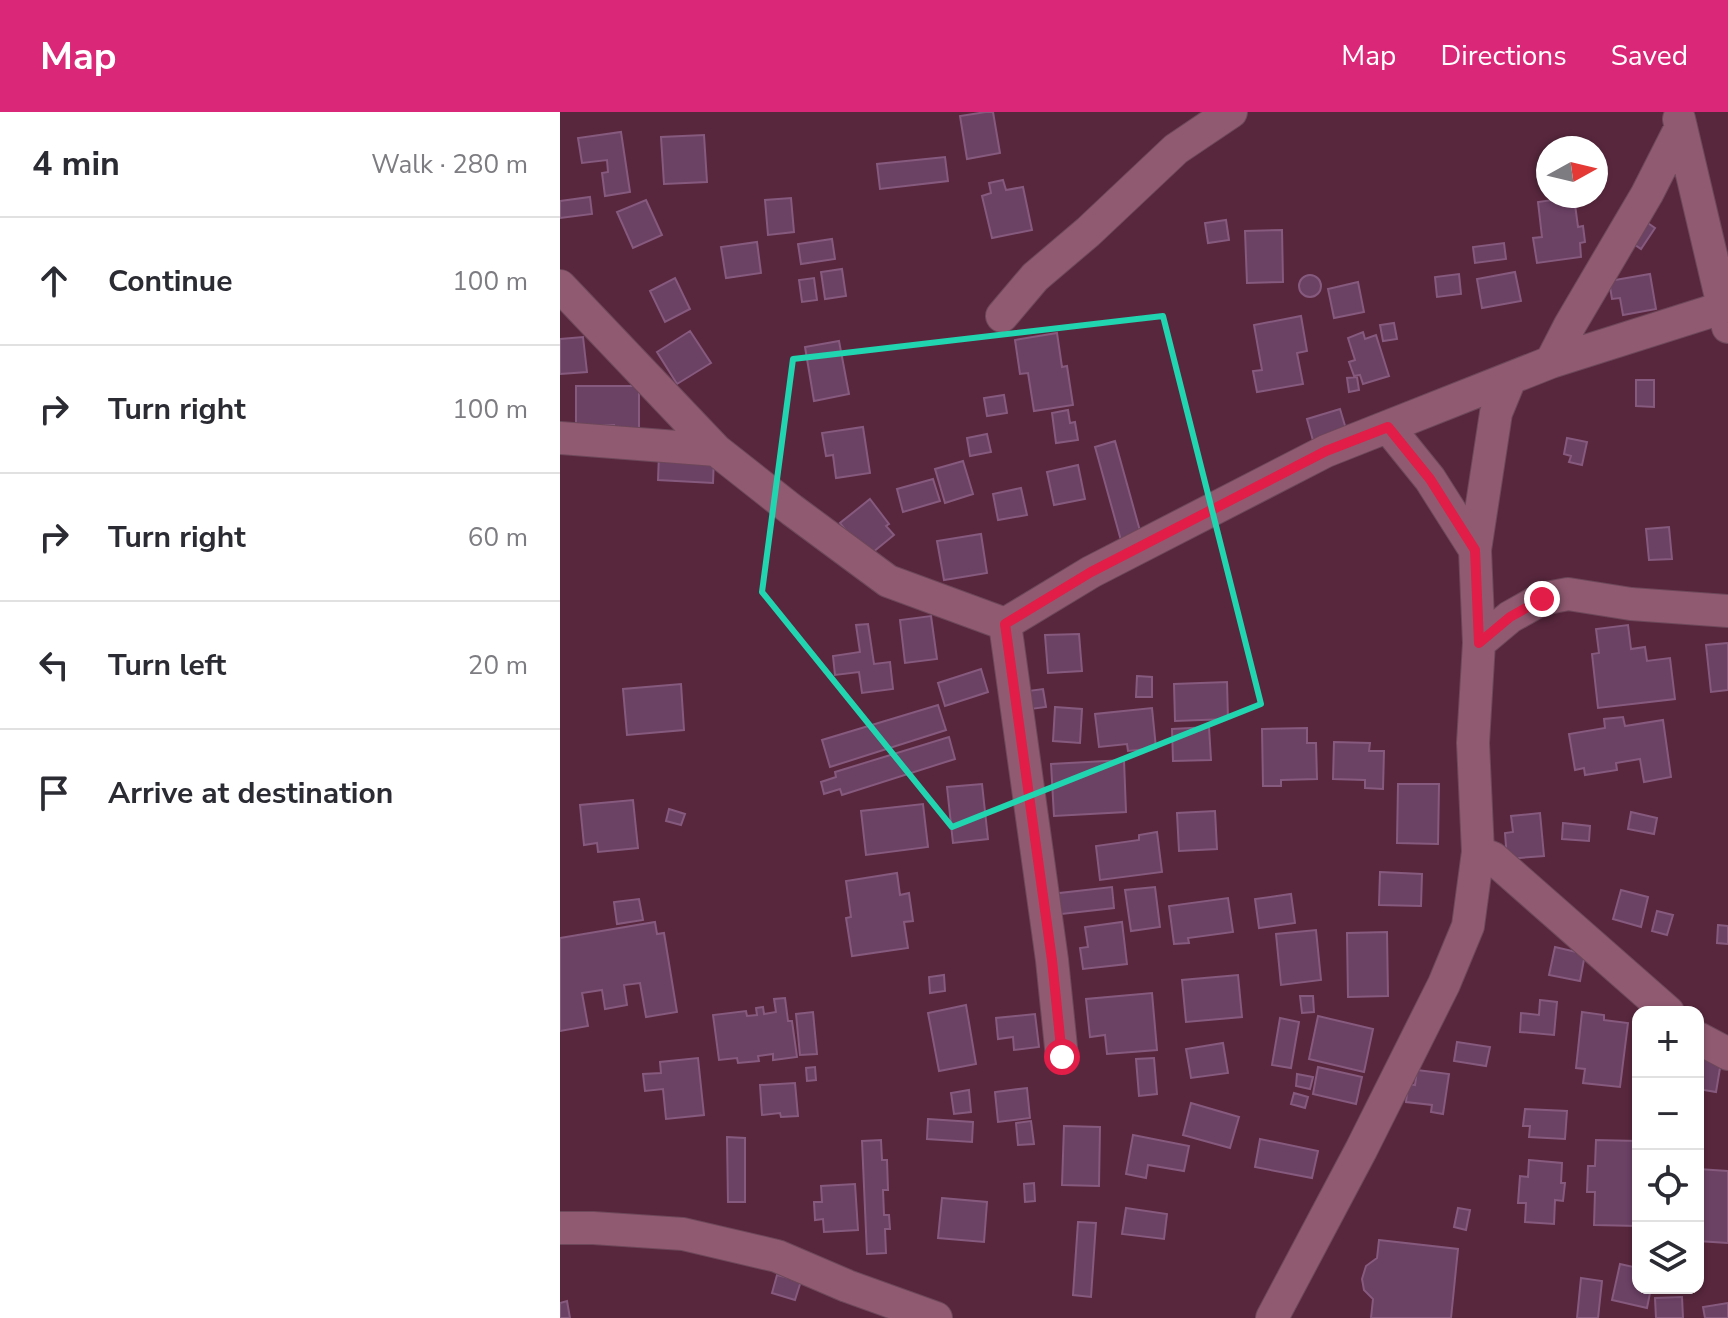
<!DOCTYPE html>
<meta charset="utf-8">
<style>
body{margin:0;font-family:"Nunito Sans",sans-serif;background:#f2f2f3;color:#2b2b33}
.controls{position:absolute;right:24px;bottom:24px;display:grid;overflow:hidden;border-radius:16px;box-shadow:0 2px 6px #0004}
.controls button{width:72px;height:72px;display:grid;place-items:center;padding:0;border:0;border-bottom:2px solid #e1e1e2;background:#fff;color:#2b2b33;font:40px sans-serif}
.compass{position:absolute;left:976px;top:24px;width:72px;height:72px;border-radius:50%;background:#fff;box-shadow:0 2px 6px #0004;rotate:82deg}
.stop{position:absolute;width:24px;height:24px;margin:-18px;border:6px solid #e11d48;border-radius:50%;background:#fff}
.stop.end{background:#e11d48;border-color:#fff;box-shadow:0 2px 8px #0008}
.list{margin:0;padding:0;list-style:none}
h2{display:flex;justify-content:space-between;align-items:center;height:104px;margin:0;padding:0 32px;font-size:34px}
h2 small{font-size:26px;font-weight:400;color:#7c7c81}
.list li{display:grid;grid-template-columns:52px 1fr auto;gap:24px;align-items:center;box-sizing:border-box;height:128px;padding:0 32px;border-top:2px solid #e1e1e2}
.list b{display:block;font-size:30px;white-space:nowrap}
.list em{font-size:26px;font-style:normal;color:#7c7c81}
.icon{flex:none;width:44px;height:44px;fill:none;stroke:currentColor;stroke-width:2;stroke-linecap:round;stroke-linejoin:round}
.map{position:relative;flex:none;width:1168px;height:1206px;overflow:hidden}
header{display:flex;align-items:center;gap:48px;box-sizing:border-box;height:112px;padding:0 40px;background:#db2777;color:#fff}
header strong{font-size:38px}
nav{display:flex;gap:44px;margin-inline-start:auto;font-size:28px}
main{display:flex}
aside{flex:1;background:#fff}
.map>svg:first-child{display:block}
</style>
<header>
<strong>Map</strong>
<nav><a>Map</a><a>Directions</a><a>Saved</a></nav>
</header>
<main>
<aside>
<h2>4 min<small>Walk · 280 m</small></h2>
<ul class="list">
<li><svg class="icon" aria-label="ahead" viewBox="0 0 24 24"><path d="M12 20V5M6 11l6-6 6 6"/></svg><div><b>Continue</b></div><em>100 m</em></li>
<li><svg class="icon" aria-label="right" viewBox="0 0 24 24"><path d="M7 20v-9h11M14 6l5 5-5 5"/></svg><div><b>Turn right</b></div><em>100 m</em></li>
<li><svg class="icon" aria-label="right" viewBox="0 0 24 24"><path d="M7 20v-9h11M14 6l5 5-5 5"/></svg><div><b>Turn right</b></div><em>60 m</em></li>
<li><svg class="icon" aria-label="left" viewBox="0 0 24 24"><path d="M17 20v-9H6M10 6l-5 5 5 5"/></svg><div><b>Turn left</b></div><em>20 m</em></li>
<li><svg class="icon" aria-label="arrive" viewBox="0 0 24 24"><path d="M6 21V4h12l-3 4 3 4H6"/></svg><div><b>Arrive at destination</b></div></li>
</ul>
</aside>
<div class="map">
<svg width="1168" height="1206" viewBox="0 0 1168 1206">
<rect width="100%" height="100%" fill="#58273d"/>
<!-- building -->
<path fill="#6b4164" stroke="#865a7e" stroke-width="2" d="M426,0H433L440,41L407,47L400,4Z
M61,20L70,80L45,84L42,61L48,60L47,48L22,51L18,26Z
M144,23L147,70L104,72L101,25Z
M385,45L388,69L320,77L317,52Z
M443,68L446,78L463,75L472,118L432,126L422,84L431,81L429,71Z
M30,85L32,102L0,106V89Z
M1014,85L1018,115L1023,114L1025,130L1020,131L1021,145L977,151L973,126L982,125L978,90Z
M231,86L234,120L208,123L205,88Z
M86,88L102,123L73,136L57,100Z
M1082,107L1095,116L1081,137L1068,128Z
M666,108L669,128L648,131L645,111Z
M722,118L723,170L687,171L685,119Z
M272,127L275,147L241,152L238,132Z
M197,130L201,161L166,166L161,135Z
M944,131L946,147L915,151L913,135Z
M282,157L286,184L265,187L261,160Z
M955,160L961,189L922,196L917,167Z
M899,162L901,182L877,185L875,165Z
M1090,162L1096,197L1063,203L1060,186L1052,187L1049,169Z
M739 174a11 11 0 1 1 22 0a11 11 0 1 1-22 0Z
M115,166L130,197L105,210L90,179Z
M254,166L257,188L242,190L239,168Z
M798,170L804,200L774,206L768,177Z
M741,204L747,239L737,241L743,272L697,280L693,259L702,258L694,213Z
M834,211L837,227L823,229L820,213Z
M130,219L151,251L117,272L97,240Z
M803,220L805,227L816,223L829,264L803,272L800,263L794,264L789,250L795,248L788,226Z
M497,221L502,255L507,254L513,293L474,299L468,261L460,262L455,228Z
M23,225L27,260L0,262V227Z
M279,229L289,282L254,289L245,235Z
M797,265L799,278L789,280L787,266Z
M1076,268H1094V295L1076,294Z
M16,274H79V322L54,321V313L16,314Z
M444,283L447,301L427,304L424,286Z
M780,297L786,317L754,332L747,307Z
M508,298L510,311L515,310L518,328L496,331L492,301Z
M303,315L310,361L276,366L273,343L266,344L262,321Z
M427,322L431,340L410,344L407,326Z
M1007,326L1027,330L1022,353L1009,350L1011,344L1004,342Z
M555,329L582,426L562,432L535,335Z
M99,342L154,345L153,371L98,368Z
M403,349L413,382L385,391L375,357Z
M518,353L525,387L494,393L487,360Z
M373,367L380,389L343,400L337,377Z
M461,376L467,403L438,408L433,382Z
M310,387L329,412L326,414L334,423L307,445L280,411Z
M1109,415L1112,447L1089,448L1086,417Z
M421,422L427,461L384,468L377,429Z
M371,504L377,547L345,551L340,508Z
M308,512L314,552L330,550L333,577L302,581L299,560L275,563L273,544L300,540L296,513Z
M1068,513L1071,537L1085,535L1087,549L1110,546L1115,587L1038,596L1032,542L1039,541L1036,517Z
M519,522L522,559L488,561L485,523Z
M1168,531V578L1151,580L1146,533Z
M421,557L428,580L385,594L378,571Z
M577,564L592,565V585H576Z
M667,570L668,607L615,609L614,572Z
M121,572L124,618L67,623L63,577Z
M483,577L486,595L471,597L468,579Z
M378,593L386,618L270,655L262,628Z
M495,595L522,597L520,631L493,629Z
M592,596L596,636L568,639L567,632L539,635L535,602Z
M1063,605L1065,614L1103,608L1111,665L1084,670L1080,647L1056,651L1057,658L1025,663L1024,656L1015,658L1009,622L1045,616L1044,607Z
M649,615L651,648L613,649L612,617Z
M747,616V631H756L757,667L721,668V674H703L702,617Z
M389,625L395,647L282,683L280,677L264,682L261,670L276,665L275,660Z
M774,630L810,631L809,639H824L823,677L805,676V668L773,667Z
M564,648L566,700L494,704L491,652Z
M422,672L428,727L393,731L387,675Z
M838,672H879L878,732L837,731Z
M73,688L78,736L38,740L37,731L24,733L20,693Z
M363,692L368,735L306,743L301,699Z
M109,697L125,702L121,713L106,709Z
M655,699L657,737L619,739L617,701Z
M1071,700L1097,706L1094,722L1068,717Z
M980,701L984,744L947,747L945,721L953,720L951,704Z
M1003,711L1030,714L1029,729L1002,727Z
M597,720L602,760L540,768L536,734L579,728V723Z
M820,760L862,762L861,794L819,793Z
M337,761L340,783L349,781L353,809L344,810L348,836L292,844L286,806L291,805L286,769Z
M552,775L554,796L493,803L491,782Z
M595,775L600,815L571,819L565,778Z
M1061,778L1088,785L1081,815L1053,807Z
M731,782L735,811L699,816L695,787Z
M668,786L673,820L628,826L629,831L614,832L609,794Z
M79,787L83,808L57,812L54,790Z
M1097,799L1113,803L1107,823L1092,819Z
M95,810L97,822L104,821L117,900L86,905L80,871L64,873L67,893L45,897L42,878L22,881L28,914L0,919V826Z
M562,810L567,852L523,857L520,836L528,835L525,815Z
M1158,813L1168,814V832L1157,831Z
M756,818L761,868L721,873L716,822Z
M827,820L828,884L788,885L787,821Z
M995,835L1025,842L1020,869L989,863Z
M384,863L385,879L370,881L369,865Z
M678,863L682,905L626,910L622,868Z
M592,881L597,938L547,942L545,923L530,925L526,887Z
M740,884H753L754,900L742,901Z
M225,886L228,909H232L237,945L213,948V942L198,944L199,949L178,951L177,946L159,948L153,903L186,899L187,904L197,903L196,896L203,895L204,902L216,900L214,887Z
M980,888L997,890L994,923L960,920L961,901L979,903Z
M406,893L416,952L379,959L368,901Z
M253,900L257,942L240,943L236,902Z
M1022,900L1044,903V908L1068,911L1060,975L1023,971L1025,957L1016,956Z
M475,902L479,935L454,938L453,925L438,927L436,906Z
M758,904L813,917L804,960L749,947Z
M720,906L739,910L731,956L712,953Z
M897,930L930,935L926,954L894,949Z
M663,931L668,961L631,966L626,937Z
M138,946L144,1003L106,1007L103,977L85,979L83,962L101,961L100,950Z
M594,946L597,982L579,984L576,947Z
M1140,946L1161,950L1156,980L1138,977Z
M255,955L256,968L247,969L246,956Z
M758,955L802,965L796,992L753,982Z
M857,958L889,962L883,1002L871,1000L872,993L846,990L848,972L855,973Z
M737,962L753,965L750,977L736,974Z
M235,971L238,1004L221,1005L220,1001L202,1003L200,973Z
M467,976L470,1006L438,1010L435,980Z
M409,978L411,1000L394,1002L391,981Z
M734,981L748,985L745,996L731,992Z
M631,991L679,1005L670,1036L623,1023Z
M965,997L1007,999L1005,1027L969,1025L970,1014H963Z
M368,1007L413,1010L412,1030L367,1027Z
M471,1009L474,1032L458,1033L456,1011Z
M504,1014L540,1015L539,1074L502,1073Z
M573,1023L629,1034L624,1059L588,1053L586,1066L566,1062Z
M167,1025L185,1026V1090H168Z
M700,1027L758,1039L752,1066L695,1055Z
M321,1028L322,1048H327L328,1078H323L324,1103H329L330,1117H325L326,1141L307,1142L302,1029Z
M1036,1028L1078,1029V1114L1034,1113L1035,1080H1027L1028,1054H1035Z
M969,1048L1002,1051L1001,1071H1005L1003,1089L995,1088L994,1112L965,1110L966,1091H958L960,1064L968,1065Z
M1138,1057L1168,1059V1131L1138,1129Z
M474,1071L475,1089L465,1090L464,1072Z
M295,1072L298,1118L264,1120L263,1107L255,1108L254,1090H262L261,1074Z
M382,1086L427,1090L424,1130L378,1126Z
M566,1096L607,1102L604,1127L562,1122Z
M898,1096L910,1098L906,1118L894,1115Z
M518,1110L536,1111L531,1185L513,1183Z
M819,1128L898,1137L891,1206H811L813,1187L804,1178L802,1167L806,1154L817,1146Z
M1060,1152L1078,1156V1176H1091L1087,1196L1052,1188Z
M217,1163L241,1169L235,1188L212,1181Z
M1021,1166L1042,1169L1038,1206H1017Z
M1122,1185L1123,1206H1096L1095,1186Z
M7,1189L10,1206H0V1191Z
M1168,1191V1206H1145L1143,1195Z"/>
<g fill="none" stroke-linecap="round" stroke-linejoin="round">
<!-- minor casing -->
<g stroke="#6d485a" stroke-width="34">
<path id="minor" d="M1119,7L1168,215
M0,174L156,338L232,398L328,469L445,512L531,460L766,339L991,250L1168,194
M442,204L475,165L528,120L616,37L671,0
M991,250L1010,213L1087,82L1121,15
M828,315L870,367L915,438
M0,326L156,338
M445,512L492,848L502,945
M919,531L950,505L982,487L1008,482L1071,492L1168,499
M918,740L933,746L1108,900
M1138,926L1168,942
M0,1116H33L123,1122L217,1144L287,1174L376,1206
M712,1206L801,1038L884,872L908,814L918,740L913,631L919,531L915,438L936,301L950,267"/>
</g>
<!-- minor -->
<use href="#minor" stroke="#905a71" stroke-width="32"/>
</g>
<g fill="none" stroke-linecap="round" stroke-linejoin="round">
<!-- route -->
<path stroke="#e11d48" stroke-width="10" d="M502,945L492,848L445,512L531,460L766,339L828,315L870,367L915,438L919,531L950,505L982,487"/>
</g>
<!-- marked area -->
<path fill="none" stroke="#20d5b0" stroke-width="6" stroke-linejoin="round" d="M603,204L701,592L392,715L202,480L233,247Z"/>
</svg>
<div class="controls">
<button>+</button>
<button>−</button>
<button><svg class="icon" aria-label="locate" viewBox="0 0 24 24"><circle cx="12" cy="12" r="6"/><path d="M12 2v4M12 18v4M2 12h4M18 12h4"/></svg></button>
<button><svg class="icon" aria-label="layers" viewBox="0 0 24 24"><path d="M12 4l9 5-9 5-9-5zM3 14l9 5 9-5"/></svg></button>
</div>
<svg class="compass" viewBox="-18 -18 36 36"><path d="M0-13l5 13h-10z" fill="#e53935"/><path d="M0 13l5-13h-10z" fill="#7c7c81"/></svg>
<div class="stop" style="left:502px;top:945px"></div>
<div class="stop end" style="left:982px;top:487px"></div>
</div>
</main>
